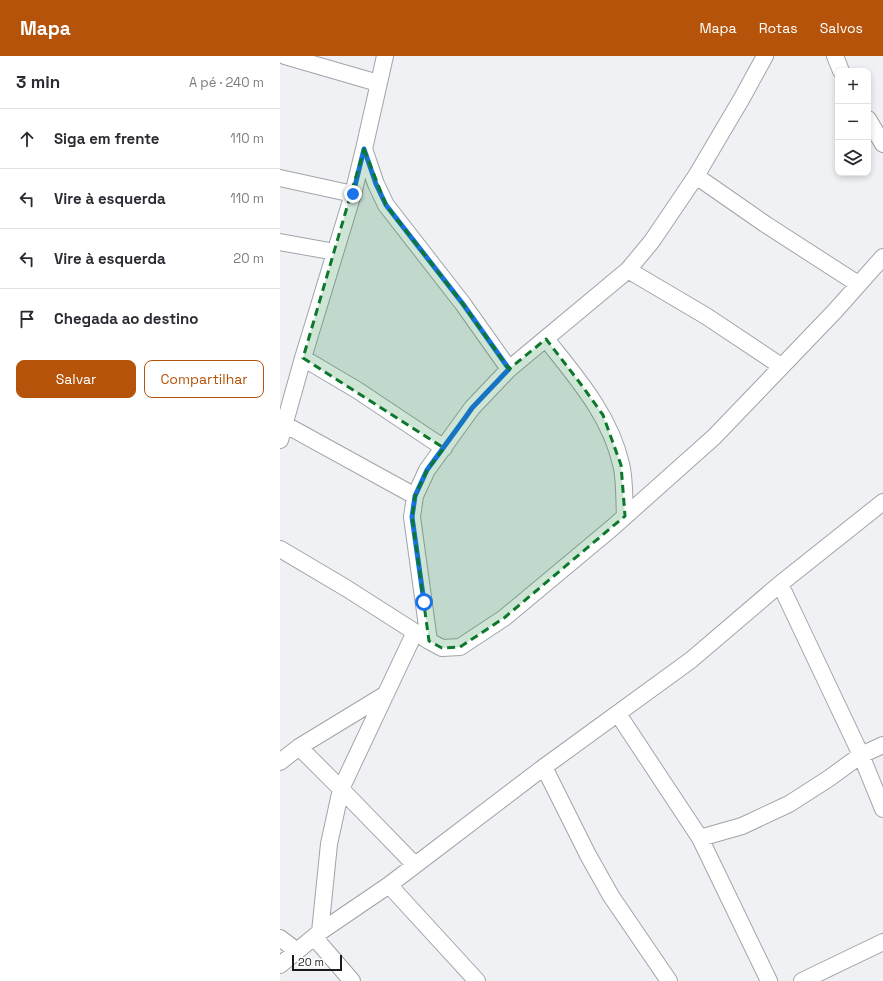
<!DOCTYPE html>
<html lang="pt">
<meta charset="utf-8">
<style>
body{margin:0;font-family:"Space Grotesk",sans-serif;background:#f2f2f3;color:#2b2b33}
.controls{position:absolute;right:12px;top:12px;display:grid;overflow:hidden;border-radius:8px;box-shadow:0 2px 6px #0003}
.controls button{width:36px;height:36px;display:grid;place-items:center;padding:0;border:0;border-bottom:1px solid #e1e1e2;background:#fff;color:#2b2b33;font:20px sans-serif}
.scale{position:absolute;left:12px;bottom:10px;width:50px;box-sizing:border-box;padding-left:4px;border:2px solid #1a1b1c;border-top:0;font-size:11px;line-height:14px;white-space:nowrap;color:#1a1b1c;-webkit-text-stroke:3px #fefefe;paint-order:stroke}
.stop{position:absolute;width:12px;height:12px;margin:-9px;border:3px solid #1a73e8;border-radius:50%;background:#fff}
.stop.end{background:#1a73e8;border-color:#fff;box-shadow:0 1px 4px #0008}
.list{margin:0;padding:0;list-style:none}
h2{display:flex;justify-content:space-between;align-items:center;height:52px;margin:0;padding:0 16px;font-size:17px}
h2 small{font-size:13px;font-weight:400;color:#7c7c81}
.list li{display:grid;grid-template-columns:26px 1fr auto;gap:12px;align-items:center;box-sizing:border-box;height:60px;padding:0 16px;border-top:1px solid #e1e1e2}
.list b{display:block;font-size:15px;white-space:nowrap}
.list em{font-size:13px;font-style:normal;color:#7c7c81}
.actions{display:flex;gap:8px;padding:12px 16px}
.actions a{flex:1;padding:9px 0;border:1px solid #b45309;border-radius:8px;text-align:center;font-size:14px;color:#b45309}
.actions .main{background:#b45309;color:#fff}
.icon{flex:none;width:22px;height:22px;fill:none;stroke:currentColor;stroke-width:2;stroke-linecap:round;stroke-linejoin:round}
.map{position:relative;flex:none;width:603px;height:925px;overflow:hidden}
header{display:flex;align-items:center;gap:24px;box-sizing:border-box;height:56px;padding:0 20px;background:#b45309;color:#fff}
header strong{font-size:19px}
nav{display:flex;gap:22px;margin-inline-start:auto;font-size:14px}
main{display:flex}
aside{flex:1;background:#fff}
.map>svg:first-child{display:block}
</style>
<header>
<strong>Mapa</strong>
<nav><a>Mapa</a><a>Rotas</a><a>Salvos</a></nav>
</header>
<main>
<aside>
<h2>3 min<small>A pé · 240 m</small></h2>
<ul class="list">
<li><svg class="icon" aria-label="ahead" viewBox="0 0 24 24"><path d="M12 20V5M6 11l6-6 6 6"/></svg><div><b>Siga em frente</b></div><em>110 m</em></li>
<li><svg class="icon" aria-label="left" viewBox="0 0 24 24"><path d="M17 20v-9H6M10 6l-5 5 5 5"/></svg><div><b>Vire à esquerda</b></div><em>110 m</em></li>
<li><svg class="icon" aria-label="left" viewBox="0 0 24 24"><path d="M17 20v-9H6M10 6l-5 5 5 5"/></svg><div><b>Vire à esquerda</b></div><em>20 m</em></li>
<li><svg class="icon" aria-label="arrive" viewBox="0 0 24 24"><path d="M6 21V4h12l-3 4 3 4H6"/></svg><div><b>Chegada ao destino</b></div></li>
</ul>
<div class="actions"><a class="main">Salvar</a><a>Compartilhar</a></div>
</aside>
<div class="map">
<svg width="603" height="925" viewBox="0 0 603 925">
<rect width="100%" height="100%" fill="#eff1f5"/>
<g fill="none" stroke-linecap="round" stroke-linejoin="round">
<!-- minor casing -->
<g stroke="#a2a4a8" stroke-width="18">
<path id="minor" d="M5,0L98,27
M105,0L84,93L96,128L106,149L183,248L229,313
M555,0L561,15
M588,63L603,88
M416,120L485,168L578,228
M0,122L73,138
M0,186L55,196
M348,214L426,260L501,310
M266,283C296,321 330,359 341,408C345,423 344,445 345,460
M23,302L77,334L164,392
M4,368L135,440
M0,384L23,302L73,138L84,93
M0,493L66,532L149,585L162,592L180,591L224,562L332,472L434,381L555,255L603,201
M500,528L581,699L603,753
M149,585L132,461L135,440L147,414L192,352L229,313L348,214L372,185L416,120L462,42L485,0
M338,658L420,782L462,770L509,748L548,723L581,699L603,689
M19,691L61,733L135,809
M0,706L19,691L106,638
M264,711L308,799L331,840L389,925
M420,782L489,925
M109,829L197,925
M40,876L49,788L61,733L135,576
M34,881L72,925
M0,882L17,895
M0,909L40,876L109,829L264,711L411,604L500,528L603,446
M522,925L603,886"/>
</g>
<!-- minor -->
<use href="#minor" stroke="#fff" stroke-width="16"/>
</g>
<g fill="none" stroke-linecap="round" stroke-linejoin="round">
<!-- route -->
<path stroke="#1a73e8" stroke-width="5" d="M73,138L84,93L96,128L106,149L183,248L229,313L192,352L185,362L147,414L135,440L132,461L144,546"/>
</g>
<!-- marked area -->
<path fill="#0c782c" fill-opacity="0.2" stroke="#0c782c" stroke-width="3" stroke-dasharray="8 5" stroke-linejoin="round" d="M84,93L106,149L183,248L229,313L266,283L300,327L323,359L341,409L345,460L224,562L180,591L162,592L149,585L132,461L135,440L147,414L164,392L23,302Z"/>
</svg>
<div class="controls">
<button>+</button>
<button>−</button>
<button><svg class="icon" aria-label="layers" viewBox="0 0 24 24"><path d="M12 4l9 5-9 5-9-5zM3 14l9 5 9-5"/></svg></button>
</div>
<div class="scale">20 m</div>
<div class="stop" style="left:144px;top:546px"></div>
<div class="stop end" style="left:73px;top:138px"></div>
</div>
</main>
